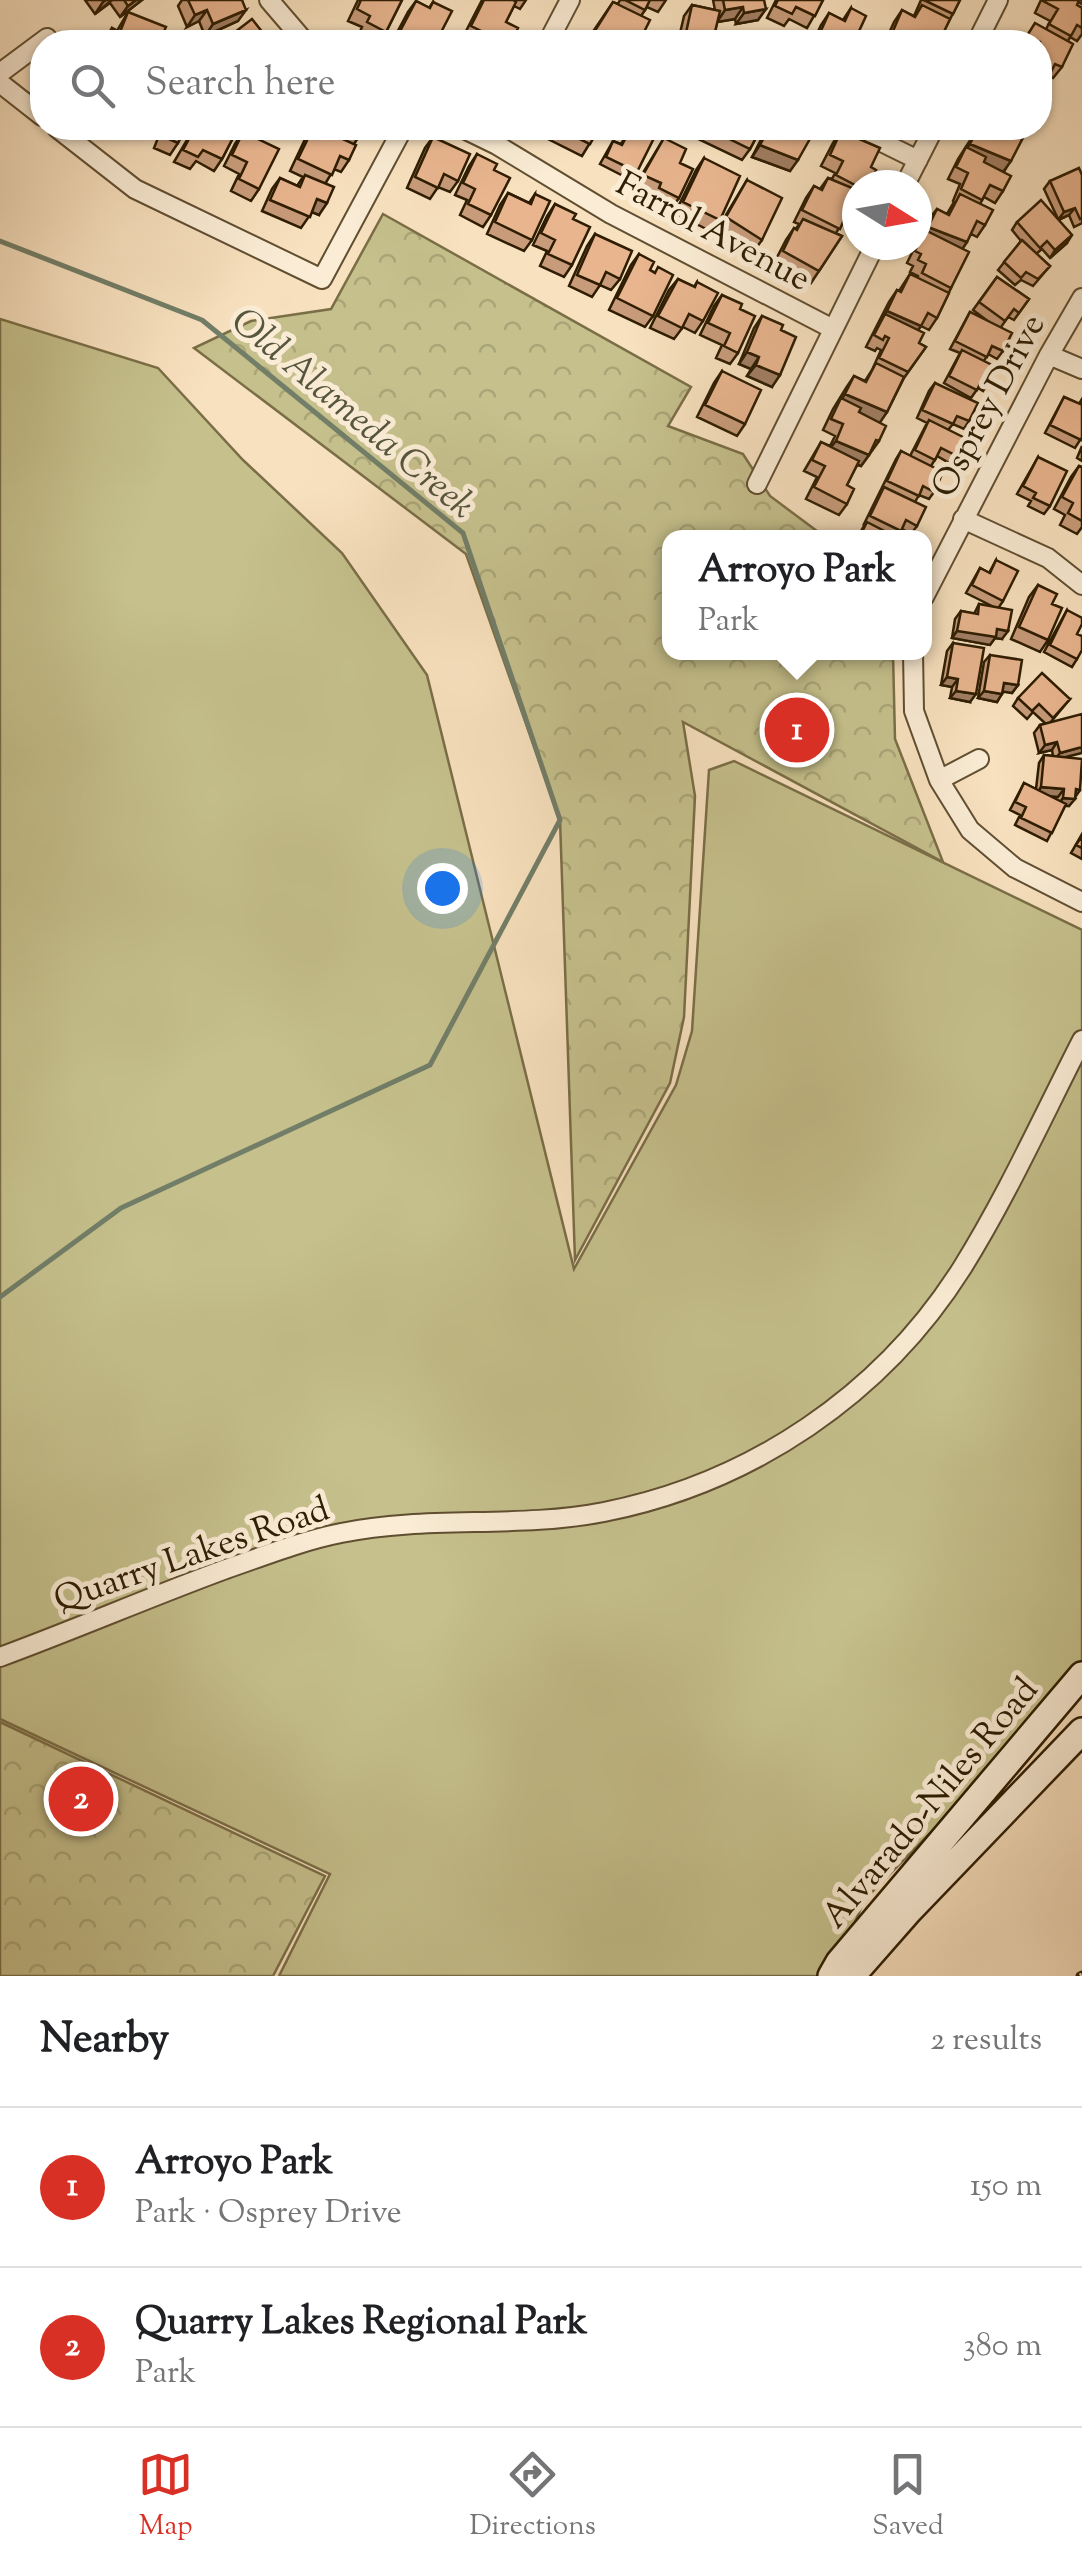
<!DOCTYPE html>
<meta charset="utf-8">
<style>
body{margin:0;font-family:"Sorts Mill Goudy",serif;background:#f2f2f2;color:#202124}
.compass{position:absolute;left:842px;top:170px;width:90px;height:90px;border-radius:50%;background:#fff;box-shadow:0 2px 8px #0004;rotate:101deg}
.you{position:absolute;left:442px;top:888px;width:35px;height:35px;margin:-25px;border:8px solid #fff;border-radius:50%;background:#1a73e8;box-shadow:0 0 0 15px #1a73e833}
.badge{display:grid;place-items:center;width:65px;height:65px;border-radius:50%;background:#d93025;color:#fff;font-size:32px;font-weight:700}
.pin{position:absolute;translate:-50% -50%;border:5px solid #fff;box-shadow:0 2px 10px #0006}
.popup{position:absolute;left:662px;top:530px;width:270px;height:130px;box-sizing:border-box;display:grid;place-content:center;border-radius:20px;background:#fff;filter:drop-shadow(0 2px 8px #0005);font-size:32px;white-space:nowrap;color:#757577}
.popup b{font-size:38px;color:#202124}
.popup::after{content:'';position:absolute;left:50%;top:100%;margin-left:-20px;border:20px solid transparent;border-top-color:#fff}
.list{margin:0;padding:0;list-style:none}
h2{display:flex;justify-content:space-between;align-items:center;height:130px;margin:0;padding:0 40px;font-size:42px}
h2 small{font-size:32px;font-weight:400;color:#757577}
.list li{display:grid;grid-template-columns:65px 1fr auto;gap:30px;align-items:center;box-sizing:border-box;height:160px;padding:0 40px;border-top:2px solid #e0e0e0}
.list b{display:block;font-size:38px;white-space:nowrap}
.list p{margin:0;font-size:32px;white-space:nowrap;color:#757577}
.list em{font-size:32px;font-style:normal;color:#757577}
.icon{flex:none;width:55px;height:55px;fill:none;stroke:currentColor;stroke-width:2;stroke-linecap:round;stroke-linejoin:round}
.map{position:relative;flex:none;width:1082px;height:1976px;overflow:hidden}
.search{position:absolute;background:#fff;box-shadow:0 2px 8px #0004;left:30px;right:30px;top:30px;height:110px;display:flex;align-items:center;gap:25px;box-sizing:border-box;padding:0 35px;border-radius:40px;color:#757577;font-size:38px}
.sheet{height:450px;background:#fff}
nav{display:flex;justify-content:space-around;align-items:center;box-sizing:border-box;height:140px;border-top:2px solid #e0e0e0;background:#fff;font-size:28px;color:#757577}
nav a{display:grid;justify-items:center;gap:5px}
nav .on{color:#d93025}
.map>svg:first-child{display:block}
</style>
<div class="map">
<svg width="1082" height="1976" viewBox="0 0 1082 1976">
<defs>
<pattern id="park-crowns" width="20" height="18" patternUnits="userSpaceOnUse" patternTransform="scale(2.5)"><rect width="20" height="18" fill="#c5c08c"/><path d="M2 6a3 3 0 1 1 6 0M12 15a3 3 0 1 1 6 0" fill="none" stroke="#aaa577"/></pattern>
</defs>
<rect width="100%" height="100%" fill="#f8e1bf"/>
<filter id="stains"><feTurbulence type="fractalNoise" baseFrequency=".002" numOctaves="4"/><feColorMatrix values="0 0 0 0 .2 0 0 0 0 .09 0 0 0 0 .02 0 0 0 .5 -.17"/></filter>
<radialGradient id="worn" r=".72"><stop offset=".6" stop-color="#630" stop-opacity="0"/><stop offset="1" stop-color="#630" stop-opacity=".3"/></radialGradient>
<!-- grass -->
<path fill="#c5c08c" stroke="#7a6e47" stroke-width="2.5" d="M0,319L158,368L243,460L342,553L427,675L574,1269L676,1085L692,1031L709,770L734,761L1082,930V1662L981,1782L864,1900L834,1976H279L330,1874L0,1719Z"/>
<!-- park -->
<path fill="url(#park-crowns)" stroke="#7a6e47" stroke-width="2.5" d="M383,214L691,387L668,426L743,454L770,496L825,537L670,538V652L893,653L895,739L943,862L683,722L695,796L684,1017L670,1083L575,1260L560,820L466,554L194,348L251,321L331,309Z
M0,1722L325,1876L273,1976H0Z"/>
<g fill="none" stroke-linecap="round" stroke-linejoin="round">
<!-- stream -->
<path stroke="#727e68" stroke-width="5" d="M0,241L202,320L463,533L560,820L430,1065L121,1208L0,1297"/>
<!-- minor casing -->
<g stroke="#604e31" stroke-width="22">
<path id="minor" d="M269,0L305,42
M548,42L570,0
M977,42L998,0
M0,73L47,38
M0,83L42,116
M57,128L135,189L322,279L403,128
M462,128L497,145L611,214L833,329
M853,128L918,160
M905,185L934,128
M1049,355L1082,369
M757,484L875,245
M963,519L1048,558L1082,585
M924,597L1049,355L1082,298
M913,652L914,711L939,780L970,830L1015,868L1082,902
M939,780L979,759
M0,1657C76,1629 150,1597 226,1569C264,1556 301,1541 341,1533C428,1515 517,1529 604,1512C751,1483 882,1395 962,1268C1007,1196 1043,1116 1082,1040"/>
</g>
<!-- secondary casing -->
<g stroke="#2e1d02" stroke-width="30">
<path id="secondary" d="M831,1976L839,1962L1082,1675
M852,1976L909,1911L1082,1731"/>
</g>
<!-- minor -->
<use href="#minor" stroke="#faecd5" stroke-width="18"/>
<!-- secondary -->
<use href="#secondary" stroke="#faecd5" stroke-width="25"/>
<!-- rail casing -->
<g stroke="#2e1d02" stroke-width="9">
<path id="rail" d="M1080,1976L1082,1975"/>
</g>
<!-- rail -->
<use href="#rail" stroke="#faecd5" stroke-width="5" stroke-dasharray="15" stroke-linecap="butt"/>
</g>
<!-- wall -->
<path fill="#c89c7b" stroke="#2e1d02" stroke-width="2.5" d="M85,0H142L120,17L110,3L95,14Z
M182,0H242L238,21L205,36L199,21L187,27L178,6Z
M358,0H402L386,32L379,42L359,34L362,27L348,21Z
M482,0H526L520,9L514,6L506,22L511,42H459L465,33Z
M620,0H666L658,12L647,7L641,16L639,42H586L613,2L618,4Z
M713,0H764L758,20L736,24L735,19L717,22L715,32L720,42H678L684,16L692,5L715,10Z
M776,0H823L807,28L789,19L784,26L767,18Z
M921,0H960L938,42H885L894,22L902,10L914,16Z
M1041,0H1082V4L1078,2L1077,5L1082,8V34L1077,41L1070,37L1068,41L1062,67L1053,78L1048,76L1045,81L1040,100V42L1050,21L1035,13Z
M416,1L429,8L433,2L436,42H392L408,12Z
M851,8L854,42H813L821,25L829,13L843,20Z
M128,12L159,42H103L112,28L117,31Z
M141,128H185L178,143L170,155L154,148L158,138L140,130Z
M194,128L211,130L212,128H238L222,159L214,171L196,161L190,169L174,162Z
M312,128L324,130L326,128H364L354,144L349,160L341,172L334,169L325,184L319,215L312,212L301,228L262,211L272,189L280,178L297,186L303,177L290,171L306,137Z
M549,128H599L582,156L544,137Z
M631,128L637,172L631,180L600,164L613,141L621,144Z
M701,128H761L750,149L742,160L696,138Z
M767,128H816L790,171L752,157Z
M978,128L989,130L990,128H1028L1004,172L1003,191L995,203L984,197L980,204L985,225L977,237L971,234L962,249L951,288L937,318L929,330L921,326L918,330L919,343L926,347L904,378L887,412L879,422V441L861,466L857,465L847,485V504L839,515L806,499L817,477L804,471L821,442L830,446L835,436L823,430L833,409L846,388L854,376L865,381L872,370L881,350L877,348L875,351L866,347L889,302L897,290L899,291L910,274L917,278L918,276L910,272L913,266L907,263L928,220L937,209L947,214L954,202L953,201L960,184L948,179L958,159Z
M841,131L857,185V207L846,225L842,223L836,233L842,236L811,283L774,263L786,240L794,228L796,229L799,224L794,222L806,198L814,186L820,189L828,178L832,179L835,173L821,166L833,143Z
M243,132L259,189L251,201L231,191L239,174L224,166L235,144Z
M433,137L458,181L450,192L438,187L430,199L407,188L425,148Z
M664,138L680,163L679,198L671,209L651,200L653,195L635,186Z
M477,154L494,170L491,215L483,227L460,215L467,200L455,195L469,166Z
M704,158L720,220L712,232L675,213L696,170Z
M1082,175V223L1074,227L1069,215L1059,220L1067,243L1050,258L1042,249L1036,254L1050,266L1033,286L1021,280L1015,285L998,270L1021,241L1012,230L1017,222L1058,219L1044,189L1050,181Z
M747,180L762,240L754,251L718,228Z
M508,193L529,203L535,194L532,240L524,251L487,234L500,205Z
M555,204L573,219L572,265L564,277L540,266L547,251L533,245L547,216Z
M595,234L620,279L611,290L600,285L592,297L569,286L587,246Z
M639,254L650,270L654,272L653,316L645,327L609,310L631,265Z
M997,277L1029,299L1014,320L1008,317L1001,327L1003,351L997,359L988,354L984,361L988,383L983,391L978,388L971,398L944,383L960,353L950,349L970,312L989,322L973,310Z
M678,279L694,287L697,282L703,321L695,333L683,327L674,339L650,328L669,290Z
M722,295L740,309L738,353L730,364L716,358L722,345L700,335L714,306Z
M762,316L781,330L772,387L747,376L751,369L739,364L754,328Z
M722,371L745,424L737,436L697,417L714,383Z
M935,383L969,421L964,429L953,424L948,430L957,456L951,464L937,456L931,466L934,492L929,499L919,495L915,502L917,526L911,534L902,529L897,537L898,538H857L865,524H864L896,459L901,451L910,456L927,423L917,418L929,391Z
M1064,397L1079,404L1082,399V437L1075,448L1045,433Z
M1082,446V461L1077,458Z
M1038,457L1050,506L1044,514L1028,506L1031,501L1017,494Z
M1079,466L1082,467V527L1077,534L1060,525L1065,515L1054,509L1071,477Z
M996,560L1003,601L999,607L1002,639L995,638L990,645L952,638L955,619L961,611L974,614L979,604L994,607L966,593L980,568L989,573Z
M1038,585L1052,604L1048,640L1040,652L1011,639L1029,597Z
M1067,610L1077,634V659L1072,667L1044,652Z
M953,643L970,702L950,698L952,687L941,685L947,651Z
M990,655L1018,685L1012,693L1003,691L997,702L978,698L984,662Z
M1018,698L1070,699L1050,723L1080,790L1069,806H1065L1047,841L1015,825L1020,815L1010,810L1024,783L1036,789L1039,763L1044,755L1053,756L1052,750L1039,753L1034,733L1040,725L1046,724L1033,712L1027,719L1013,706Z
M1082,834V859L1071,853Z"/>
<!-- shaded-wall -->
<path fill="#a27f64" stroke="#2e1d02" stroke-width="2.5" d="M106,0H112L95,14L103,2Z
M136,0H142L120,17L128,6Z
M743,7L735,19L717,22L725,10Z
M766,9L758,20L736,24L744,13Z
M207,10L199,21L187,27L195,15Z
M246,10L238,21L205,36L213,24Z
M142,128H166L158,138L140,130Z
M970,144L1011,161L1003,172L962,155Z
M760,145L798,160L790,171L752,157Z
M317,199L327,203L319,215L309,211Z
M1075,208L1069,215L1058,220L1064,212Z
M928,227L967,242L959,254L921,239Z
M1072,235L1067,243L1050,258L1055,250Z
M887,311L921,326L913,337L885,314L879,322Z
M747,352L759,357L751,369L739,364Z
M756,365L780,375L772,387L747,376Z
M845,394L887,412L879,424L837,406Z
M836,441L869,455L861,466L827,452Z
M997,629L1008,631L1002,639L995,638L990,645L952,638L957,631Z
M947,677L958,679L952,687L941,685Z
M1004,683L1018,685L1012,693L999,691Z
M956,691L976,694L970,702L950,698Z
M984,691L1002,694L997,702L978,698Z
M1057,742L1052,750L1039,753L1045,745Z
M1082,747V753L1054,760L1060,753Z
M1041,787L1064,789L1058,797L1036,795Z
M1063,798L1075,799L1069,806L1058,805Z"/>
<!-- building -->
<path fill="#e8b58f" stroke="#2e1d02" stroke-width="2.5" d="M124,0H136L128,6Z
M188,0H242L246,10L213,24L207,10L195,15Z
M361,0H402L386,32L367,22L370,16L357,9Z
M484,0H513L516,2L506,22L518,28L511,42H504L471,26Z
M625,0H650L645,10Z
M723,0H764L766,9L744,13L743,7L725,10Z
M778,0H823L815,16L796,7L792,14L775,6Z
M924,0H960L953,14Z
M1043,0H1079L1077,5L1082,8V28L1077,25L1071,36L1049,24L1058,9L1043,1Z
M416,1L430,8L433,2L452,11L436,42H427L415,36L412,42H407L397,37Z
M613,2L650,20L639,42H635L626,38L624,42H602L591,37Z
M692,5L720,11L715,32L722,33L720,42H684Z
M922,5L950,19L941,38L936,36L933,42H900L890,38L902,10L915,17Z
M851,8L866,16L854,42H834L819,35L829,13L845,21Z
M128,12L166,27L159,42L149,39L148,42H107L112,28L120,32Z
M252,19L263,33L256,38L260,42H222Z
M1035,23L1073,44L1062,67L1055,64L1052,70L1045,66L1041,74H1040V42H1023Z
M465,33L484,42H461Z
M1040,78L1048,83L1040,100Z
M166,128H185L178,143L162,136Z
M195,128H206L213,131L214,128H238L222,159L203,150L198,157L183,150Z
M313,128H319L356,145L349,160L340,156L332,175L298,159Z
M343,128H364L360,136Z
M557,128H599L590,144Z
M631,128L654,138L637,172L606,157L613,141L622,145Z
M707,128H761L750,149Z
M769,128H816L798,160L760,145Z
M978,128H984L991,131L993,128H1028L1011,161L970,144Z
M841,131L880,148L871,167L876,170L868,185L857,186L836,175L843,161L830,155Z
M243,132L279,149L259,189L239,179L247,162L232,155Z
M433,137L470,154L458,181L444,174L438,188L415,177Z
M664,138L686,149L680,163L693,169L679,198L659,188L661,183L643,175Z
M966,147L986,157L984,162L1011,176L1003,191L990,185L982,200L961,189L968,173L956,167Z
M477,154L497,164L494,170L510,178L491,215L468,204L475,189L463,183Z
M704,158L740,176L720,220L683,202Z
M1079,168L1082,175V218L1080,219L1075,208L1064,212L1050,181Z
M305,175L334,187L327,203L317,199L310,217L270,200L280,178L300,187Z
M828,178L857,190V207L854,214L848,211L840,229L802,210L814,186L822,190Z
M747,180L782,198L762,240L726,217Z
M508,193L531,204L535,194L550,201L532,240L495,222Z
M960,194L993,210L985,225L977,221L967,242L928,227L937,209L949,215Z
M1041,200L1072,235L1055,250L1047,241L1040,248L1017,222Z
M555,204L576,214L573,219L590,227L572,265L548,254L555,240L541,233Z
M803,219L842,236L819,271L783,251L794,228L797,230Z
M925,230L969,252L951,288L922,273L926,264L918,260L921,254L915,251Z
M595,234L632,251L620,279L606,272L600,285L577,275Z
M1022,240L1050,266L1038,279L1026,272L1021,278L1004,262Z
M639,254L654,262L650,270L655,273L658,267L673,275L653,316L617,298Z
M910,274L949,293L937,318L928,313L921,326L887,311L897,290L901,292Z
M997,277L1029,299L1019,313L1014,309L1005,321L979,302Z
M678,279L695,287L697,282L718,293L703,321L689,314L682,328L658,316Z
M722,295L742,304L740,309L755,316L738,353L724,346L730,333L708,323Z
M970,312L1012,333L1003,351L992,346L987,357L955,341Z
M885,314L924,333L919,343L926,347L908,372L879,358L889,338L885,336L883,340L874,335Z
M762,316L783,325L781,330L796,337L780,375L756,365L759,357L747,352Z
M962,350L996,367L988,383L982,380L977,390L949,376Z
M876,363L904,377L887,412L845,394L854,376L866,382Z
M722,371L761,390L745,424L705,405Z
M935,383L978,403L969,421L957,416L953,424L922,410Z
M1064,397L1080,404L1082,400V437L1081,440L1050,425Z
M841,398L861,408L859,412L886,426L879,441L876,440L869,455L836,441L843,424L831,419Z
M929,420L965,438L957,456L941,448L935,460L915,450Z
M821,442L859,461L847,485L854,489L847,504L814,487L825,466L812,460Z
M901,451L943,472L934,492L923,486L919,496L887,481Z
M1038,457L1067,471L1050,506L1033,498L1036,493L1023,486Z
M1079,466L1082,467V521L1068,513L1073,503L1062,497Z
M884,487L926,507L917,526L906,520L901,531L870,516Z
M867,522L898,538H859Z
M996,560L1018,571L1003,601L972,585L980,568L990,573Z
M1038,585L1057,594L1052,604L1062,608L1048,640L1019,627Z
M979,604L1012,610L1008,631L997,629L996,637L957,631L961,611L978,614Z
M1067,610L1082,618V624L1077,634L1082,636V650L1077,659L1050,645Z
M953,643L984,648L976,694L956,691L958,679L947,677Z
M990,655L1022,660L1018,685L1004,683L1002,694L984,691Z
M1042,673L1070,699L1053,718L1039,704L1032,711L1018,698Z
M1082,714V747L1060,753L1057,742L1045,745L1040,725Z
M1044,755L1082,759L1080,790L1076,789L1075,799L1063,798L1064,789L1041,787Z
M1024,783L1066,804L1052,833L1021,818L1026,807L1015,802Z
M1082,836V848L1076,845Z"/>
<g text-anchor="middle" stroke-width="10" stroke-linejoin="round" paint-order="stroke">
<!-- street labels -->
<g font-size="35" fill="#2e1d02" stroke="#faecd5">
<text transform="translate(714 230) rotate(28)" y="12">Farrol Avenue</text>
<text transform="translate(987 405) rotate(-62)" y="12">Osprey Drive</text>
<text transform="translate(191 1553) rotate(-19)" y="12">Quarry Lakes Road</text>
<text transform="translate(929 1802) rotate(-50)" y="12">Alvarado-Niles Road</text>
</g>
<!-- water labels -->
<g font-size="38" font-style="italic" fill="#56553e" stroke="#faecd5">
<text transform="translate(354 412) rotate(40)" y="13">Old Alameda Creek</text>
</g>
</g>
<rect width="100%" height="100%" filter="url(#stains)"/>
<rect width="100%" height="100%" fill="url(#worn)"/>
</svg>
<svg class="compass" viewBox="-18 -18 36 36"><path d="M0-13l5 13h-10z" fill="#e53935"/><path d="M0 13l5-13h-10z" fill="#757577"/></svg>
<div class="you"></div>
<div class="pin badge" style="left:797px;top:730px">1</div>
<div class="popup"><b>Arroyo Park</b>Park</div>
<div class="pin badge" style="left:81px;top:1799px">2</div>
<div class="search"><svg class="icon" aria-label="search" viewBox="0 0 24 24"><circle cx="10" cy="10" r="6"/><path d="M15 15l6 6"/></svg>Search here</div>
</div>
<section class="sheet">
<h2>Nearby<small>2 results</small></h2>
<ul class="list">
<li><span class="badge">1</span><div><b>Arroyo Park</b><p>Park · Osprey Drive</p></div><em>150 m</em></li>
<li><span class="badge">2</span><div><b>Quarry Lakes Regional Park</b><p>Park</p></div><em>380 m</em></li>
</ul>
</section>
<nav>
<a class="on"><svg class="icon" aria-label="map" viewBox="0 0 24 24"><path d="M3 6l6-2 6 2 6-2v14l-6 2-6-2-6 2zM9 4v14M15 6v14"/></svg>Map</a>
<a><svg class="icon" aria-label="directions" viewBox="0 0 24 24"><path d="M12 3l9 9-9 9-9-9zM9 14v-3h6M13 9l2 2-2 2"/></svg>Directions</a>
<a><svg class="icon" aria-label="saved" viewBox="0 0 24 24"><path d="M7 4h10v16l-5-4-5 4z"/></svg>Saved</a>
</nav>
